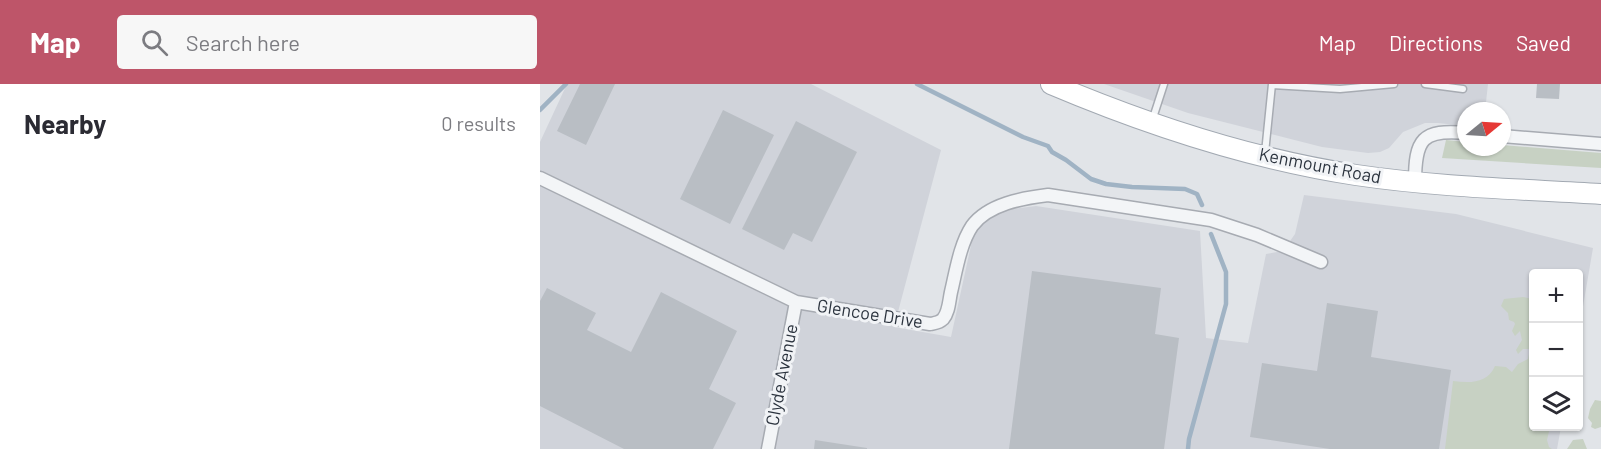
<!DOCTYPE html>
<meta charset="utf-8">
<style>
body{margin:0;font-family:Barlow,sans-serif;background:#f7f7f7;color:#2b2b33}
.controls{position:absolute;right:18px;bottom:18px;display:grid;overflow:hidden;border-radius:6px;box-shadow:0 2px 4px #0004}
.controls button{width:54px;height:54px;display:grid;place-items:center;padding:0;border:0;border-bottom:2px solid #e1e1e2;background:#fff;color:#2b2b33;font:30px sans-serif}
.compass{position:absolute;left:917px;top:18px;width:54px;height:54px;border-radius:50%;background:#fff;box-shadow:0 2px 4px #0004;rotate:72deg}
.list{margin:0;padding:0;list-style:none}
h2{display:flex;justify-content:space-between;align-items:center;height:78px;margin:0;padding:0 24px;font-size:26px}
h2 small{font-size:20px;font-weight:400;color:#7c7c81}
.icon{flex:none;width:33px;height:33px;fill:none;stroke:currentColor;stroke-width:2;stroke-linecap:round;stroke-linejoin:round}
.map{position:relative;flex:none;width:1061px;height:365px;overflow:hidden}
header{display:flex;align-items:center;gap:36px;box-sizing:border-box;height:84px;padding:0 30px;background:#be5569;color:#fff}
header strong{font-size:28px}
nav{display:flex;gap:33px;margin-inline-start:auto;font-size:21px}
.search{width:420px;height:54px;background:#f7f7f7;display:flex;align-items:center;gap:15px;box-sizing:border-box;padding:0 21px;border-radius:6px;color:#7c7c81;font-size:22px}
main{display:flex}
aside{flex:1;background:#fff}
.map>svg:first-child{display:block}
</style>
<header>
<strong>Map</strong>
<div class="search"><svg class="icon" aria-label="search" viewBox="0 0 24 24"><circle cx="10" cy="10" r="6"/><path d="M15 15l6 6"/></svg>Search here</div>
<nav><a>Map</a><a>Directions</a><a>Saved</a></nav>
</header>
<main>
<aside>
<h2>Nearby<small>0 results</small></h2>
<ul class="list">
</ul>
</aside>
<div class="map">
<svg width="1061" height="365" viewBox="0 0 1061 365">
<rect width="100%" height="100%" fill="#e1e4e8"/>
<!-- built -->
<path fill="#d0d3da" d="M27,0H271L401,66L354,243L411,253L435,143L454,130L472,125L496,122L660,147L666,254L708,259L726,170L743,167L755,150L764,111L916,130L1053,164L1039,246L1038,189H993V342L1021,343L1017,365H0V58Z
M564,0H948L945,27H926V42L898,39H885L863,48L849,64L840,68L828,69L782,63L648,29Z"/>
<!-- green -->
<path fill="#c7d1c3" d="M906,56L926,58V63H962V61L1061,69V84L902,74Z
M983,213L993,215V342L1010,343L1007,356L1009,363L1012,365H905L913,297C930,299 947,300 955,282L966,283L972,288L978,280L988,275L990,265H983L978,270L976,266L982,256L980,247L975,252L972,247L975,240L974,238L969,236L968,229L961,222L964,215Z
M1055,316L1061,317V343L1055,345L1051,343L1052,339L1048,334L1050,325Z
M1043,355L1047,365H1027L1033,356Z"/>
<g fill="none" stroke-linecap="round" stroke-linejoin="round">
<!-- stream -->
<path stroke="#a0b3c4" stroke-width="4.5" d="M377,0L483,53L508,62L512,68L526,76L551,95L566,100L592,103L645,105L657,110L662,121
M0,26L26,0
M648,365L649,355L686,220V188L671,150"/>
</g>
<!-- building -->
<path fill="#b9bec4" d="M40,0H75L46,61L17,47Z
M997,0H1020L1019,15L996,14Z
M183,26L234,51L190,140L140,115Z
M256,37L317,68L272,158L253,149L244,166L202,145Z
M492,187L621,204L615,250L639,254L624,365H469Z
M7,204L56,229L47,246L91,268L121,208L197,247L169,305L196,319L173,365H84L0,322V217Z
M787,219L838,227L831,273L911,286L899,365H790L710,353L722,279L777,287Z
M275,356L327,364V365H274Z"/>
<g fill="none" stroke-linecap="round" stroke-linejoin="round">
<!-- lane casing -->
<g stroke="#a7abb2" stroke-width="9">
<path id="lane" d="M885,0L923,5
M732,1L800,5L854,0
M612,37L624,0
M725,69L732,0"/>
</g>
<!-- street casing -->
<g stroke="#a7abb2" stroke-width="15">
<path id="street" d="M962,52L1061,60
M0,94L256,218L390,240C395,239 399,239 403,235C409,228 409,217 411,208C416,187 420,160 432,142C448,120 483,114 508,111L671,136L717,151L781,178
M875,98C875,55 882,45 926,49
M228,365L256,218"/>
</g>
<!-- primary casing -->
<g stroke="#a2a9b2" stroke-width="22">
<path id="primary" d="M511,0C608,41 711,75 816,91C897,103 979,105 1061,110"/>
</g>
<!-- lane -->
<use href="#lane" stroke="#f3f5f7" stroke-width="6"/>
<!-- street -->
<use href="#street" stroke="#f3f5f7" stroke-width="12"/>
<!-- primary -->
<use href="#primary" stroke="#fff" stroke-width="20"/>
</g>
<g text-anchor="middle" stroke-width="6" stroke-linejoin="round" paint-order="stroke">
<!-- street labels -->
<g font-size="18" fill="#2b333e" stroke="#f1f3f6">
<text transform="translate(780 82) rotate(11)" y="6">Kenmount Road</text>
<text transform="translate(330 230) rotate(9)" y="6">Glencoe Drive</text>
<text transform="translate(242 291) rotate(-79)" y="6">Clyde Avenue</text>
</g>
</g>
</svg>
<div class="controls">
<button>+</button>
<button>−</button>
<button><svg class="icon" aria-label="layers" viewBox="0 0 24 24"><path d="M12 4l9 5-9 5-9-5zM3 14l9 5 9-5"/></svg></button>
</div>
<svg class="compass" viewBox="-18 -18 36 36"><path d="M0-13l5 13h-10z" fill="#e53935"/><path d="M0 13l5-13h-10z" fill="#7c7c81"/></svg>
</div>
</main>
